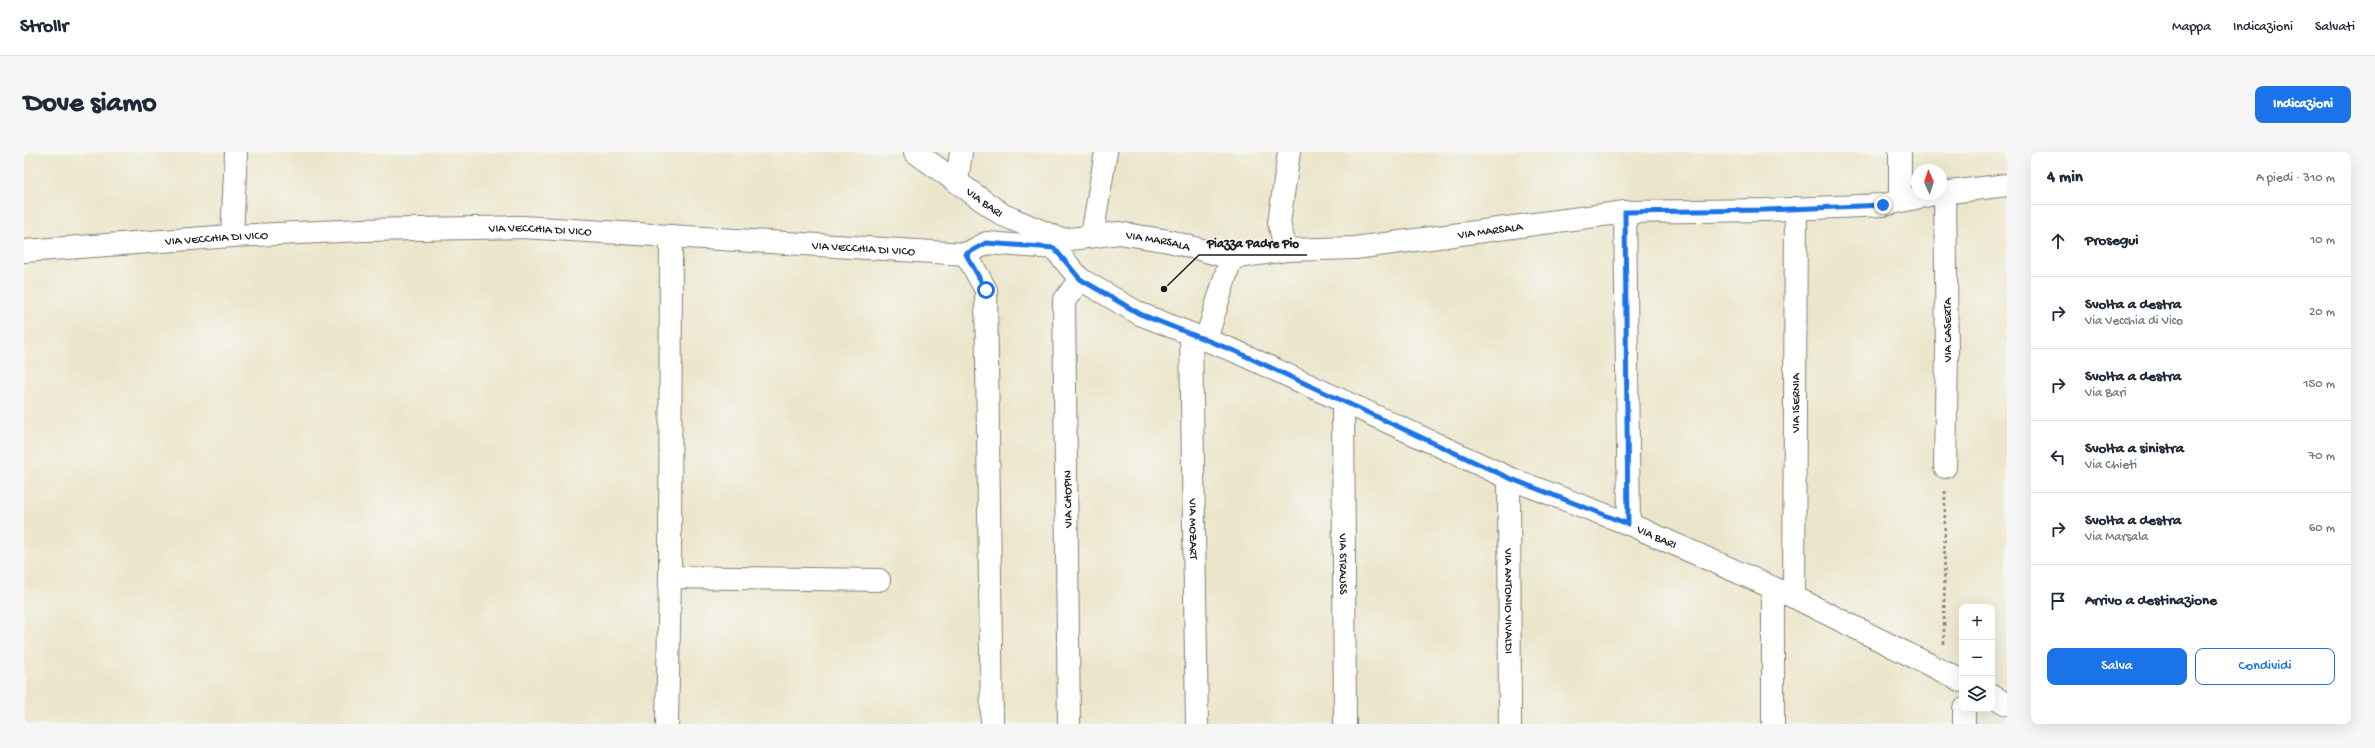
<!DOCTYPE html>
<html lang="it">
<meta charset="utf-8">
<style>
body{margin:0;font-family:"Gochi Hand",sans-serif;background:#f6f6f7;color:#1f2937}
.controls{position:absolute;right:12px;bottom:12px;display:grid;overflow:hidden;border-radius:8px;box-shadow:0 4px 16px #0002}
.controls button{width:36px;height:36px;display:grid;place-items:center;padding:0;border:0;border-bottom:1px solid #e0e1e3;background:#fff;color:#1f2937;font:20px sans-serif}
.compass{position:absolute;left:1887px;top:12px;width:36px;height:36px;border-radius:50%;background:#fff;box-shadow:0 4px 16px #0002;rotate:357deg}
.stop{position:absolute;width:12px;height:12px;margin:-9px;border:3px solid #1a73e8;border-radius:50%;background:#fff}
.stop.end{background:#1a73e8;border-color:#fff;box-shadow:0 1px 4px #0008}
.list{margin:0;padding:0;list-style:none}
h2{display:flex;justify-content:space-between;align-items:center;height:52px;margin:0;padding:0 16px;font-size:17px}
h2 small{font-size:13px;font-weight:400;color:#747a83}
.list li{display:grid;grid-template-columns:26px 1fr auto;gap:12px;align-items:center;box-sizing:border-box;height:72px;padding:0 16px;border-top:1px solid #e0e1e3}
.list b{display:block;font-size:15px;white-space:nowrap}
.list p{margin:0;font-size:13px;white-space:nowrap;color:#747a83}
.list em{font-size:13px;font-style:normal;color:#747a83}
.actions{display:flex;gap:8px;padding:12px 16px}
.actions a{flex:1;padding:9px 0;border:1px solid #1a73e8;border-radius:8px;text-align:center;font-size:14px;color:#1a73e8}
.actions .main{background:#1a73e8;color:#fff}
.icon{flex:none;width:22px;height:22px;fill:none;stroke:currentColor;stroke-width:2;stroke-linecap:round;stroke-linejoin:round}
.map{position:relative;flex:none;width:1983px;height:572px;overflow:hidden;border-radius:8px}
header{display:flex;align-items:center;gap:24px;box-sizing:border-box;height:56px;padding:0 20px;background:#fff;border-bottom:1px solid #e0e1e3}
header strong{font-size:19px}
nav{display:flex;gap:22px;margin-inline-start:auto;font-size:14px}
.intro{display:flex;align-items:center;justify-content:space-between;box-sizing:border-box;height:96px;padding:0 24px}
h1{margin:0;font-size:28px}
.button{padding:10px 18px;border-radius:8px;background:#1a73e8;color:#fff;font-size:14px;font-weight:700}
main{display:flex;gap:24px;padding:0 24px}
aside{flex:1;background:#fff;border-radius:8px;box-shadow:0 4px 16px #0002}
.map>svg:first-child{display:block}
</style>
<header>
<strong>Strollr</strong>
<nav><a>Mappa</a><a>Indicazioni</a><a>Salvati</a></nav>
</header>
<div class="intro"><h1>Dove siamo</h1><a class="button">Indicazioni</a></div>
<main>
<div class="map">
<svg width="1983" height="572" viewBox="0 0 1983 572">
<rect width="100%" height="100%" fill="#f6f6f2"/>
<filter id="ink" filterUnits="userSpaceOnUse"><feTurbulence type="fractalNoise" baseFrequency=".025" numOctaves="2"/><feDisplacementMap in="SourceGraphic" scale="8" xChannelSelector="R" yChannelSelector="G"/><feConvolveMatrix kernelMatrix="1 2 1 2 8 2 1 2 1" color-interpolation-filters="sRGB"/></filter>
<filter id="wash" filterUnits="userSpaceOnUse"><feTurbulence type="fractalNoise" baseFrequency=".012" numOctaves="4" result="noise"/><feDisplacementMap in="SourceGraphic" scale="16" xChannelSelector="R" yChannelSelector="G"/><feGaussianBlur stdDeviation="0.9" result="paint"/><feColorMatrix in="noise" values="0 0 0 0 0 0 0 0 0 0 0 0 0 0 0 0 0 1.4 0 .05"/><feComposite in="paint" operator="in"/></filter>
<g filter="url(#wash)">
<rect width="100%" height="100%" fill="#ebe6cb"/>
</g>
<g filter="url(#ink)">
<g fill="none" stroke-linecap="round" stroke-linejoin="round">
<!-- minor casing -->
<g stroke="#848174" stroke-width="24">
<g id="minor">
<path id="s1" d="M891,0L979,63L1038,88"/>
<path d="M933,30L937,0"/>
<path d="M1917,41L1983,33"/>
<path d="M1876,48V0"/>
<path d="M1601,60L1605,372"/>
<path d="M208,84L212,0"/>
<path d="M1068,84L1082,0"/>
<path id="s2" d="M1030,96L1056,127L1116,162L1213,200L1485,326L1605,372L1770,445L1938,529"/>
<path id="s3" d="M1030,96L1031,91L1038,88L1095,81L1145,89L1207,106L1262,98L1331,96L1601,60L1741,58L1859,53L1910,42"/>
<path d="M1262,98L1255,71L1265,0"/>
<path id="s4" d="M0,99L208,84L339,78L498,75L942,102L963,91L1030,96"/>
<path d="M942,102L962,138L968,572"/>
<path id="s5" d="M1167,182L1173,572"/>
<path d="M1182,188L1207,106"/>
<path id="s6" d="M1319,251L1321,572"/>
<path d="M1921,315L1923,199L1921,41"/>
<path id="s7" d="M1485,326L1486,572"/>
<path d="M646,425L855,428"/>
<path id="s8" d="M1770,445L1772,56"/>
<path d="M1968,544L1983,552"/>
<path d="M1940,557V572"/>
<path d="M643,572L646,425L647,84"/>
<path d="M1045,572L1040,149L1056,127"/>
<path d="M1749,572V436"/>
</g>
</g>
<!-- path -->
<path stroke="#848174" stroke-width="2.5" stroke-dasharray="3 3" stroke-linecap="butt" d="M1920,492L1921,339"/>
<!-- minor -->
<use href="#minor" stroke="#fff" stroke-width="22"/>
</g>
</g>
<g fill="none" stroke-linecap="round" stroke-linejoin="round" filter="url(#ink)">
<!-- route -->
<path stroke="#1a73e8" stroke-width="5" d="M962,138L942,102L962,91L1030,96L1056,127L1116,162L1213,200L1485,326L1604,372L1601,60L1741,58L1859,53"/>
</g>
<g text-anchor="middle" stroke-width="3" stroke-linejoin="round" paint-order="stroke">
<!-- street labels -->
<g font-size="12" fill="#1c1c1c" stroke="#f6f6f2">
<text dy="4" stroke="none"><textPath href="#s1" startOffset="86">VIA BARI</textPath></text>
<text dy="4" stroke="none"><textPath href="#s4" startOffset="517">VIA VECCHIA DI VICO</textPath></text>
<text dy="4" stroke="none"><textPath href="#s3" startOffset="446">VIA MARSALA</textPath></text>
<text dy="4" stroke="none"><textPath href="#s4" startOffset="193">VIA VECCHIA DI VICO</textPath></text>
<text dy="4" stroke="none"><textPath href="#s3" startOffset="110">VIA MARSALA</textPath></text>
<text dy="4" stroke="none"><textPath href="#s4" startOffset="841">VIA VECCHIA DI VICO</textPath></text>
<text transform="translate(1923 178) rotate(-90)" y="4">VIA CASERTA</text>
<text dy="4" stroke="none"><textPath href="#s8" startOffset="194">VIA ISERNIA</textPath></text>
<text transform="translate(1043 347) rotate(-91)" y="4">VIA CHOPIN</text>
<text dy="4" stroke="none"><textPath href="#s5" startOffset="195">VIA MOZART</textPath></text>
<text dy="4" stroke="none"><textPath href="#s2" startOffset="673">VIA BARI</textPath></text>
<text dy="4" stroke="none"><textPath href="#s6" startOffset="161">VIA STRAUSS</textPath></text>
<text dy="4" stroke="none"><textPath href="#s7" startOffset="123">VIA ANTONIO VIVALDI</textPath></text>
</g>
</g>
<!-- callouts -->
<path fill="none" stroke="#1c1c1c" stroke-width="1.5" d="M1140 137L1175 103H1283"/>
<circle fill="#1c1c1c" stroke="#f6f6f2" stroke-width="1.5" cx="1140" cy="137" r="4"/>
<g font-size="13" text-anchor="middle" font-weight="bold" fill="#1c1c1c" stroke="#f6f6f2" stroke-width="3" stroke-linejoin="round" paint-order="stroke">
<text x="1229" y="95">Piazza Padre Pio</text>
</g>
</svg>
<div class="controls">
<button>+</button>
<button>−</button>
<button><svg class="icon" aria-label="layers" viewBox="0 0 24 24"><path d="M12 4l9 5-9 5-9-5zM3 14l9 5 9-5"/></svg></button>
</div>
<svg class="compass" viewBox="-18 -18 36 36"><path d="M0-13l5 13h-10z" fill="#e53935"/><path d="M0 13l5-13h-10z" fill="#747a83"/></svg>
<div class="stop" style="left:962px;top:138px"></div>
<div class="stop end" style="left:1859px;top:53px"></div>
</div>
<aside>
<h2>4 min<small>A piedi · 310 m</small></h2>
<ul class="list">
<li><svg class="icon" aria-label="ahead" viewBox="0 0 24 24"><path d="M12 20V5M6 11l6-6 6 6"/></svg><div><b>Prosegui</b></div><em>10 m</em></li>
<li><svg class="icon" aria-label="right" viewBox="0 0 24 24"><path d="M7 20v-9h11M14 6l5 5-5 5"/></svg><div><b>Svolta a destra</b><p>Via Vecchia di Vico</p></div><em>20 m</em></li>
<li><svg class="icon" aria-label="right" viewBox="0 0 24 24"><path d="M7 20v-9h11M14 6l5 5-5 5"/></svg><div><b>Svolta a destra</b><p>Via Bari</p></div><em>150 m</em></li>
<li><svg class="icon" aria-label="left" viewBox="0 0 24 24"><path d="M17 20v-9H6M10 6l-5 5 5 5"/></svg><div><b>Svolta a sinistra</b><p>Via Chieti</p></div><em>70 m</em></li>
<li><svg class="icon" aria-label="right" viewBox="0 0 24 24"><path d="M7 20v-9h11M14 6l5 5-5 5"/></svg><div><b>Svolta a destra</b><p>Via Marsala</p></div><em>60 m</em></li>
<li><svg class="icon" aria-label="arrive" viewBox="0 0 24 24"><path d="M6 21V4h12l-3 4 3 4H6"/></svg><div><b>Arrivo a destinazione</b></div></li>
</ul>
<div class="actions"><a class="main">Salva</a><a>Condividi</a></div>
</aside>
</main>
